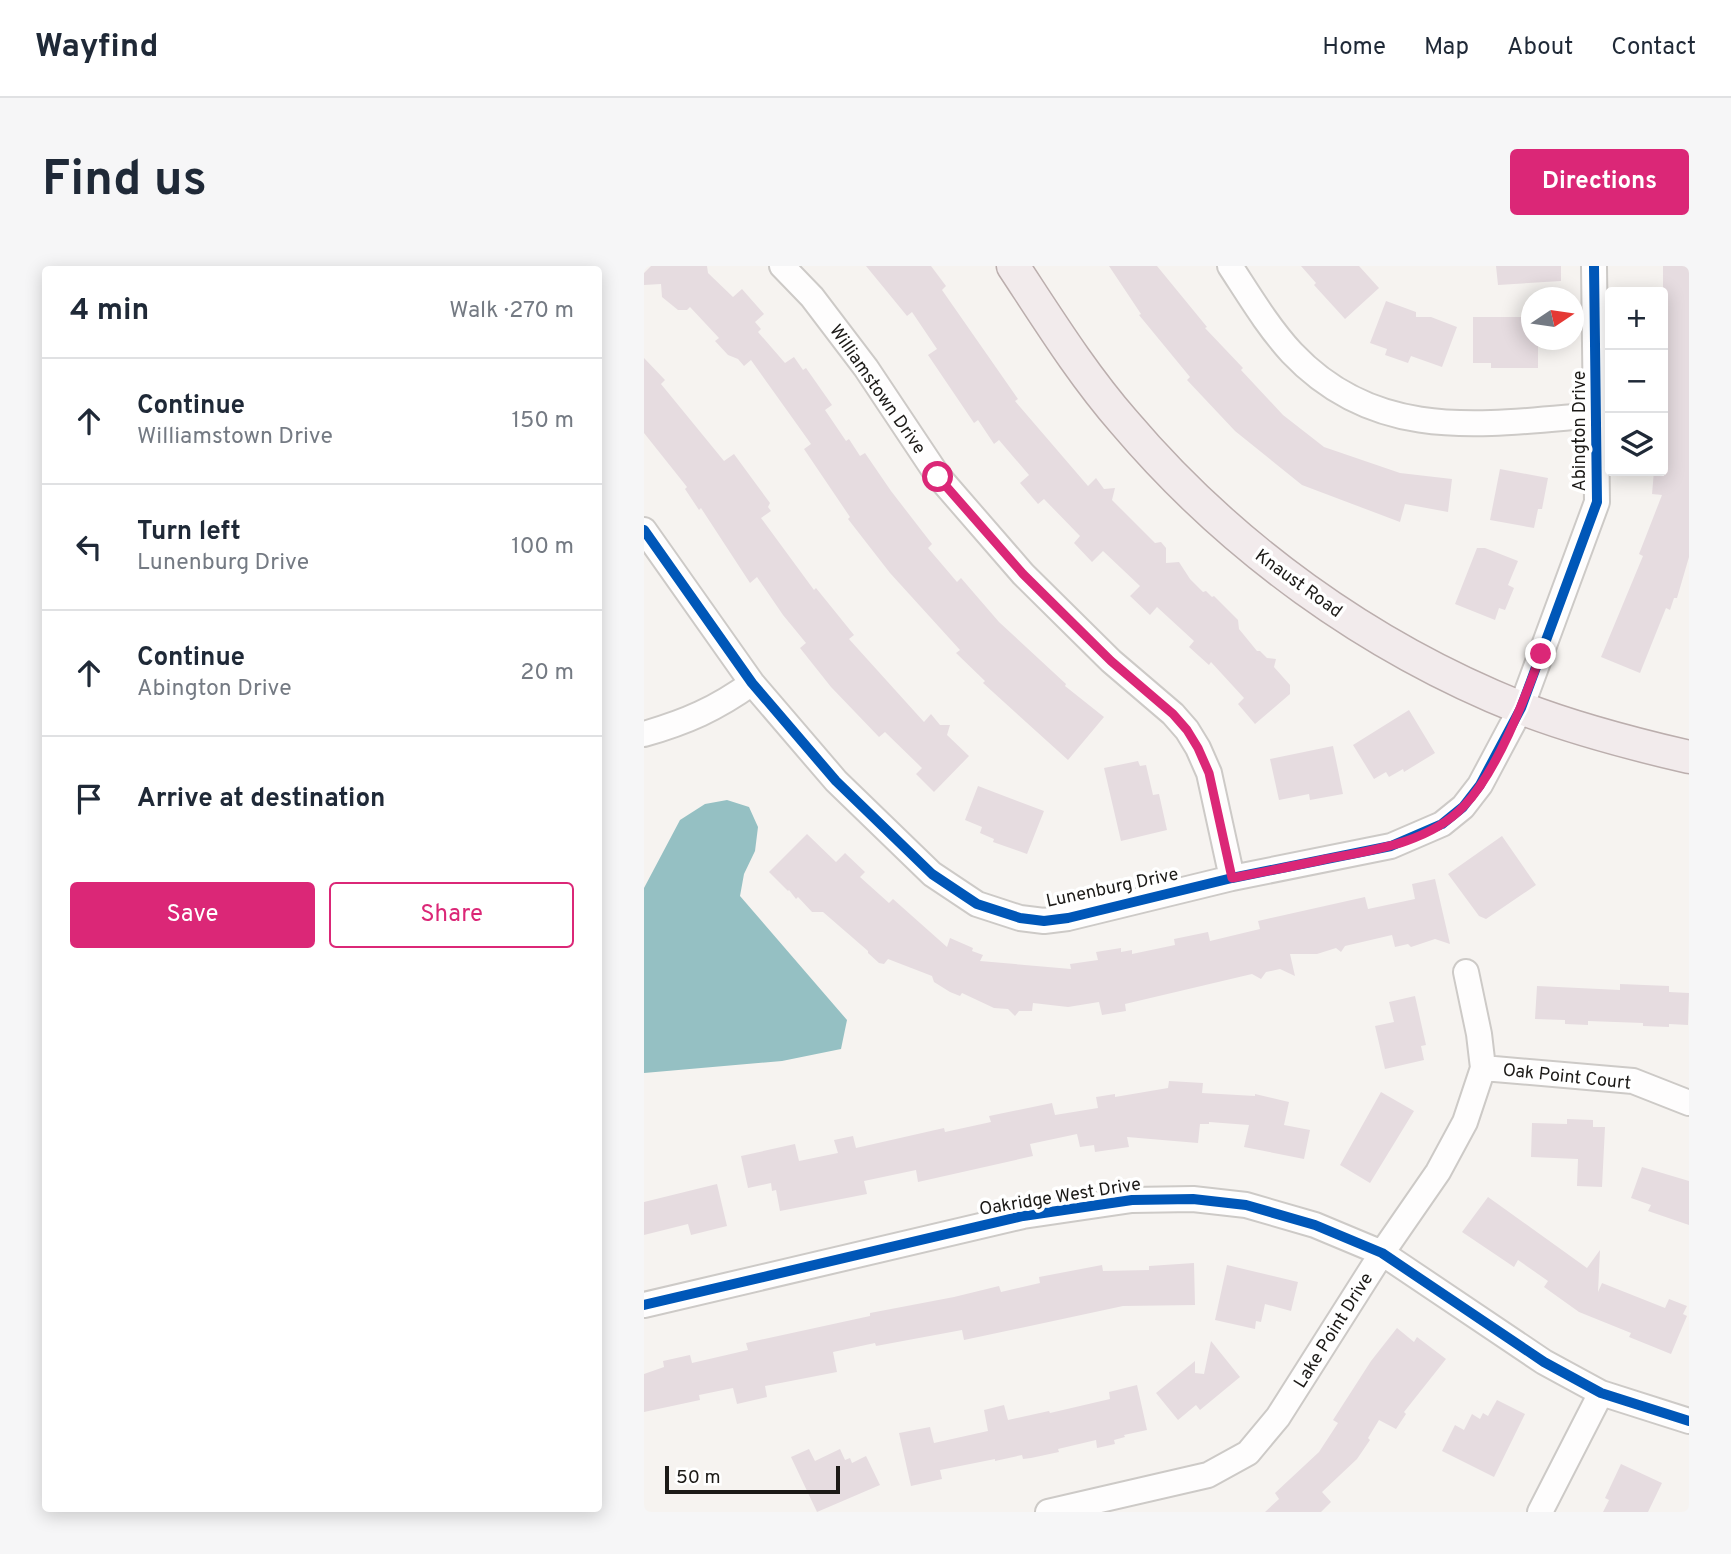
<!DOCTYPE html>
<meta charset="utf-8">
<style>
body{margin:0;font-family:Overpass,sans-serif;background:#f6f6f7;color:#1f2937}
.controls{position:absolute;right:21px;top:21px;display:grid;overflow:hidden;border-radius:7px;box-shadow:0 4px 18px #0003}
.controls button{width:63px;height:63px;display:grid;place-items:center;padding:0;border:0;border-bottom:2px solid #e0e1e3;background:#fff;color:#1f2937;font:35px sans-serif}
.compass{position:absolute;left:877px;top:21px;width:63px;height:63px;border-radius:50%;background:#fff;box-shadow:0 4px 18px #0003;rotate:77deg}
.scale{position:absolute;left:21px;bottom:18px;width:175px;box-sizing:border-box;padding-left:7px;border:4px solid #1c1a17;border-top:0;font-size:19px;line-height:24px;white-space:nowrap;color:#1c1a17;-webkit-text-stroke:5px #fff;paint-order:stroke}
.stop{position:absolute;width:21px;height:21px;margin:-16px;border:5px solid #db2777;border-radius:50%;background:#fff}
.stop.end{background:#db2777;border-color:#fff;box-shadow:0 2px 7px #0008}
.list{margin:0;padding:0;list-style:none}
h2{display:flex;justify-content:space-between;align-items:center;height:91px;margin:0;padding:0 28px;font-size:30px}
h2 small{font-size:23px;font-weight:400;color:#747a83}
.list li{display:grid;grid-template-columns:46px 1fr auto;gap:21px;align-items:center;box-sizing:border-box;height:126px;padding:0 28px;border-top:2px solid #e0e1e3}
.list b{display:block;font-size:26px;white-space:nowrap}
.list p{margin:0;font-size:23px;white-space:nowrap;color:#747a83}
.list em{font-size:23px;font-style:normal;color:#747a83}
.actions{display:flex;gap:14px;padding:21px 28px}
.actions a{flex:1;padding:16px 0;border:2px solid #db2777;border-radius:7px;text-align:center;font-size:24px;color:#db2777}
.actions .main{background:#db2777;color:#fff}
.icon{flex:none;width:38px;height:38px;fill:none;stroke:currentColor;stroke-width:2;stroke-linecap:round;stroke-linejoin:round}
.map{position:relative;flex:none;width:1045px;height:1246px;overflow:hidden;border-radius:7px}
header{display:flex;align-items:center;gap:42px;box-sizing:border-box;height:98px;padding:0 35px;background:#fff;border-bottom:2px solid #e0e1e3}
header strong{font-size:33px}
nav{display:flex;gap:38px;margin-inline-start:auto;font-size:24px}
.intro{display:flex;align-items:center;justify-content:space-between;box-sizing:border-box;height:168px;padding:0 42px}
h1{margin:0;font-size:49px}
.button{padding:18px 32px;border-radius:7px;background:#db2777;color:#fff;font-size:24px;font-weight:700}
main{display:flex;gap:42px;padding:0 42px}
aside{flex:1;background:#fff;border-radius:7px;box-shadow:0 4px 18px #0003}
.map>svg:first-child{display:block}
</style>
<header>
<strong>Wayfind</strong>
<nav><a>Home</a><a>Map</a><a>About</a><a>Contact</a></nav>
</header>
<div class="intro"><h1>Find us</h1><a class="button">Directions</a></div>
<main>
<aside>
<h2>4 min<small>Walk · 270 m</small></h2>
<ul class="list">
<li><svg class="icon" aria-label="ahead" viewBox="0 0 24 24"><path d="M12 20V5M6 11l6-6 6 6"/></svg><div><b>Continue</b><p>Williamstown Drive</p></div><em>150 m</em></li>
<li><svg class="icon" aria-label="left" viewBox="0 0 24 24"><path d="M17 20v-9H6M10 6l-5 5 5 5"/></svg><div><b>Turn left</b><p>Lunenburg Drive</p></div><em>100 m</em></li>
<li><svg class="icon" aria-label="ahead" viewBox="0 0 24 24"><path d="M12 20V5M6 11l6-6 6 6"/></svg><div><b>Continue</b><p>Abington Drive</p></div><em>20 m</em></li>
<li><svg class="icon" aria-label="arrive" viewBox="0 0 24 24"><path d="M6 21V4h12l-3 4 3 4H6"/></svg><div><b>Arrive at destination</b></div></li>
</ul>
<div class="actions"><a class="main">Save</a><a>Share</a></div>
</aside>
<div class="map">
<svg width="1045" height="1246" viewBox="0 0 1045 1246">
<rect width="100%" height="100%" fill="#f6f3f0"/>
<!-- water -->
<path fill="#95c0c3" d="M83,534L105,541L114,561L111,585L100,608L96,630L203,754L197,783L138,795L0,807V622L36,554L61,538Z"/>
<!-- building -->
<path fill="#e6dce0" d="M7,0H63L64,7L89,31L98,23L120,48L111,56L117,63L114,66L141,97L150,91L159,104L162,102L188,139L181,144L202,175L205,173L216,190L221,187L247,225L288,278L284,282L313,316L317,312L355,356L422,418L421,420L460,451L424,494L339,417L341,415L312,387L316,384L246,307L204,253L206,251L160,183L167,178L107,94L100,100L94,93L84,89L71,75L75,72L46,41L43,44H34L18,31L17,18L0,19V7Z
M222,0H287L302,20L298,24L374,133L371,135L444,220L452,212L460,223L471,222L468,234L511,277L517,276L522,282V297L535,296L546,313L559,326L562,325L568,331L570,330L594,354L595,363L613,385H616L623,392L632,393L630,401L646,419V428L611,458L594,438L600,432L567,396L565,399L545,381L550,375L513,341L506,349L486,330L496,320L459,285L448,296L430,277L436,270L400,233L394,238L376,217L385,209L355,174L350,178L334,154L330,157L284,89L293,83L268,46L263,50Z
M465,0H513L563,61L561,62L599,102L597,104L639,149L680,181L756,207L808,213L804,246L761,238L756,256L658,219L591,165L543,114L546,111L495,49L497,48Z
M657,0H715L735,22L701,53L670,19L672,17Z
M852,0H917V15L854,19Z
M1019,0H1045V291L1033,332H1030L1026,344L1022,342L996,407L957,391L999,290L995,288L1018,229L1008,228L1010,205H1019Z
M742,35L772,46V51H787L813,61L798,101L767,90L764,97L741,89L743,83L726,77Z
M829,51H887V74H894V102H847V97H829Z
M0,92L21,114L17,118L80,195L90,188L112,218L126,237L124,241L127,245L117,252L170,324L172,322L210,369L205,373L280,456L287,448L296,459H306L303,469L325,490L290,526L272,508L278,502L241,466L235,471L187,421L156,382L162,377L139,349L113,311L106,317L57,242L55,244L41,223L43,221L0,167Z
M856,203L904,212L898,243H894L890,262L846,254Z
M833,282H841L874,295L864,319L870,322L861,344L855,342L851,354L811,338Z
M765,444L791,487L760,506L759,503L745,511L742,506L730,513L709,479Z
M689,480L699,528L666,534L665,528L635,534L626,493Z
M494,495L496,500L502,499L509,529L515,528L523,564L477,575L460,502Z
M334,520L400,545L383,588L349,576L350,573L336,567L338,561L321,554Z
M163,568L192,596L201,587L221,606L216,611L245,637L249,633L303,681L306,672L329,682L328,685L339,689L336,695L427,703L426,698L454,694L452,686L477,682V686L488,684V688L531,679L530,673L564,666L566,675L616,663L614,655L721,631L724,643L771,633L768,618L791,613L806,678L791,673L767,681L764,678L751,681L748,669L701,680L697,686L692,682L673,688H646L651,710L636,703L622,706L617,713L608,708L481,738L482,745L458,749L455,736L424,741L389,737L388,745H375L371,750L364,743L350,742L318,727L316,730L306,726L290,716L288,710L244,693L240,698L235,697L224,687V685L179,646H168L154,631L152,633L145,624L144,625L125,606Z
M858,570L892,619L842,653L835,650L804,608Z
M976,718L1025,720V726L1045,727L1044,759L1025,758V761L999,760V757L944,755V759L921,758V754L891,753L893,720L976,724Z
M771,730L782,779L777,780L780,794L741,803L731,760L750,756L745,736Z
M525,815L559,817L558,827L611,830V828L645,836L640,859L666,864L660,893L600,881L605,859L565,856V858H556L554,877L483,871L485,881L451,886L450,879L436,881L433,868L386,878L389,890L274,916L272,904L220,915L223,928L136,945L132,924L128,925L127,917L104,922L97,890L151,878L155,895L194,887L190,874L209,870L212,882L300,862L301,866L347,856L345,850L408,837L411,849L454,842L452,831L471,828V831L524,822Z
M737,826L770,845L726,917L696,899Z
M923,853L949,854V861H961L958,921L933,920L934,893L887,891L888,857L923,858Z
M998,901L1045,915V959L1004,945L1007,939L987,932Z
M73,918L83,960L47,969L44,958L0,969V936Z
M844,931L943,1002L956,984L954,1026L958,1017L1021,1042L1025,1033L1043,1040L1039,1048L1043,1050L1027,1088L985,1071L987,1067L935,1046L900,1021L904,1015L874,994L870,1001L818,966Z
M550,997L551,1039L479,1040L320,1074L318,1064L232,1080L231,1077L189,1086L193,1106L121,1120L123,1131L93,1138L89,1122L55,1129L56,1134L0,1146V1108L20,1101L19,1095L46,1089L48,1097L104,1084L102,1077L226,1050V1047L310,1031L355,1020L357,1026L396,1017L395,1011L458,999L459,1005L505,1004V1000Z
M583,999L654,1016L647,1045L621,1038L617,1056L612,1055L611,1063L571,1054Z
M753,1062L770,1076L773,1071L802,1093L760,1146L762,1148L752,1163L735,1154L724,1172L726,1174L713,1193L678,1226L687,1236L677,1246H621L635,1233L631,1227L675,1186L694,1157L689,1154L727,1095Z
M567,1075L596,1111L556,1144L552,1139L534,1154L512,1127L551,1095V1107L560,1108Z
M493,1119L503,1164L480,1169L481,1171L470,1174L471,1178L453,1182L452,1174L414,1183L415,1186L387,1192L379,1193L378,1189L351,1195V1193L296,1204L298,1213L267,1220L255,1167L286,1161L290,1177L344,1165L340,1144L360,1139L364,1154L405,1145L406,1147L466,1133L465,1126Z
M853,1134L881,1148L850,1211L798,1185L811,1159L820,1164L828,1148L836,1153L839,1147L844,1150Z
M165,1183L171,1195L196,1183L201,1194L206,1192L208,1197L222,1190L236,1219L173,1246L147,1191Z
M977,1198L1018,1217L1004,1246H959L965,1234L961,1232Z"/>
<g fill="none" stroke-linecap="round" stroke-linejoin="round">
<!-- minor casing -->
<g stroke="#cdcac7" stroke-width="28">
<path id="minor" d="M138,0L168,31L222,102L294,210L379,308L467,395L529,448L543,464L554,482L565,507L588,612
M586,0C605,29 624,61 648,87C734,178 841,158 953,149
M0,264L108,417L192,515L288,608L333,638L376,652L400,655L424,652L588,612L747,580L798,558L819,541L836,519L877,442L953,236L950,0
M0,468C42,456 72,443 108,417
M839,802L989,815L1045,837
M0,1039L379,950L488,934L549,933L602,939L671,959L738,987L900,1096L957,1127L1045,1155
M404,1246L564,1209L604,1187L634,1151L738,987L794,906L821,856L839,802L835,768L822,706
M896,1246L957,1127"/>
</g>
<!-- major casing -->
<g stroke="#bbaead" stroke-width="35">
<path id="major" d="M369,0C404,53 438,108 480,156C586,281 724,381 877,442C931,463 989,478 1045,491"/>
</g>
<!-- minor -->
<use href="#minor" stroke="#fefdfd" stroke-width="24"/>
<!-- major -->
<use href="#major" stroke="#f2ebec" stroke-width="32"/>
<!-- cycleway casing -->
<g stroke="#fff" stroke-width="15">
<path id="cycleway" d="M0,264L108,417L192,515L288,608L333,638L376,652L400,655L424,652L588,612L747,580L798,558L819,541L836,519L877,442L953,236L950,0
M0,1039L379,950L488,934L549,933L602,939L671,959L738,987L900,1096L957,1127L1045,1155"/>
</g>
<!-- cycleway -->
<use href="#cycleway" stroke="#0057b8" stroke-width="10"/>
</g>
<g fill="none" stroke-linecap="round" stroke-linejoin="round">
<!-- route -->
<path stroke="#db2777" stroke-width="9" d="M294,211L379,308L467,395L529,448L543,464L554,482L565,507L588,612C619,606 651,600 682,593C730,584 785,577 820,540C853,506 881,432 897,388"/>
</g>
<g text-anchor="middle" stroke-width="7" stroke-linejoin="round" paint-order="stroke">
<!-- street labels -->
<g font-size="18" fill="#1c1a17" stroke="#fff">
<text transform="translate(234 123) rotate(55)" y="6">Williamstown Drive</text>
<text transform="translate(935 165) rotate(-90)" y="6">Abington Drive</text>
<text transform="translate(655 317) rotate(36)" y="6">Knaust Road</text>
<text transform="translate(468 621) rotate(-12)" y="6">Lunenburg Drive</text>
<text transform="translate(923 810) rotate(6)" y="6">Oak Point Court</text>
<text transform="translate(416 930) rotate(-9)" y="6">Oakridge West Drive</text>
<text transform="translate(689 1064) rotate(-58)" y="6">Lake Point Drive</text>
</g>
</g>
</svg>
<div class="controls">
<button>+</button>
<button>−</button>
<button><svg class="icon" aria-label="layers" viewBox="0 0 24 24"><path d="M12 4l9 5-9 5-9-5zM3 14l9 5 9-5"/></svg></button>
</div>
<svg class="compass" viewBox="-18 -18 36 36"><path d="M0-13l5 13h-10z" fill="#e53935"/><path d="M0 13l5-13h-10z" fill="#747a83"/></svg>
<div class="scale">50 m</div>
<div class="stop" style="left:294px;top:211px"></div>
<div class="stop end" style="left:897px;top:388px"></div>
</div>
</main>
